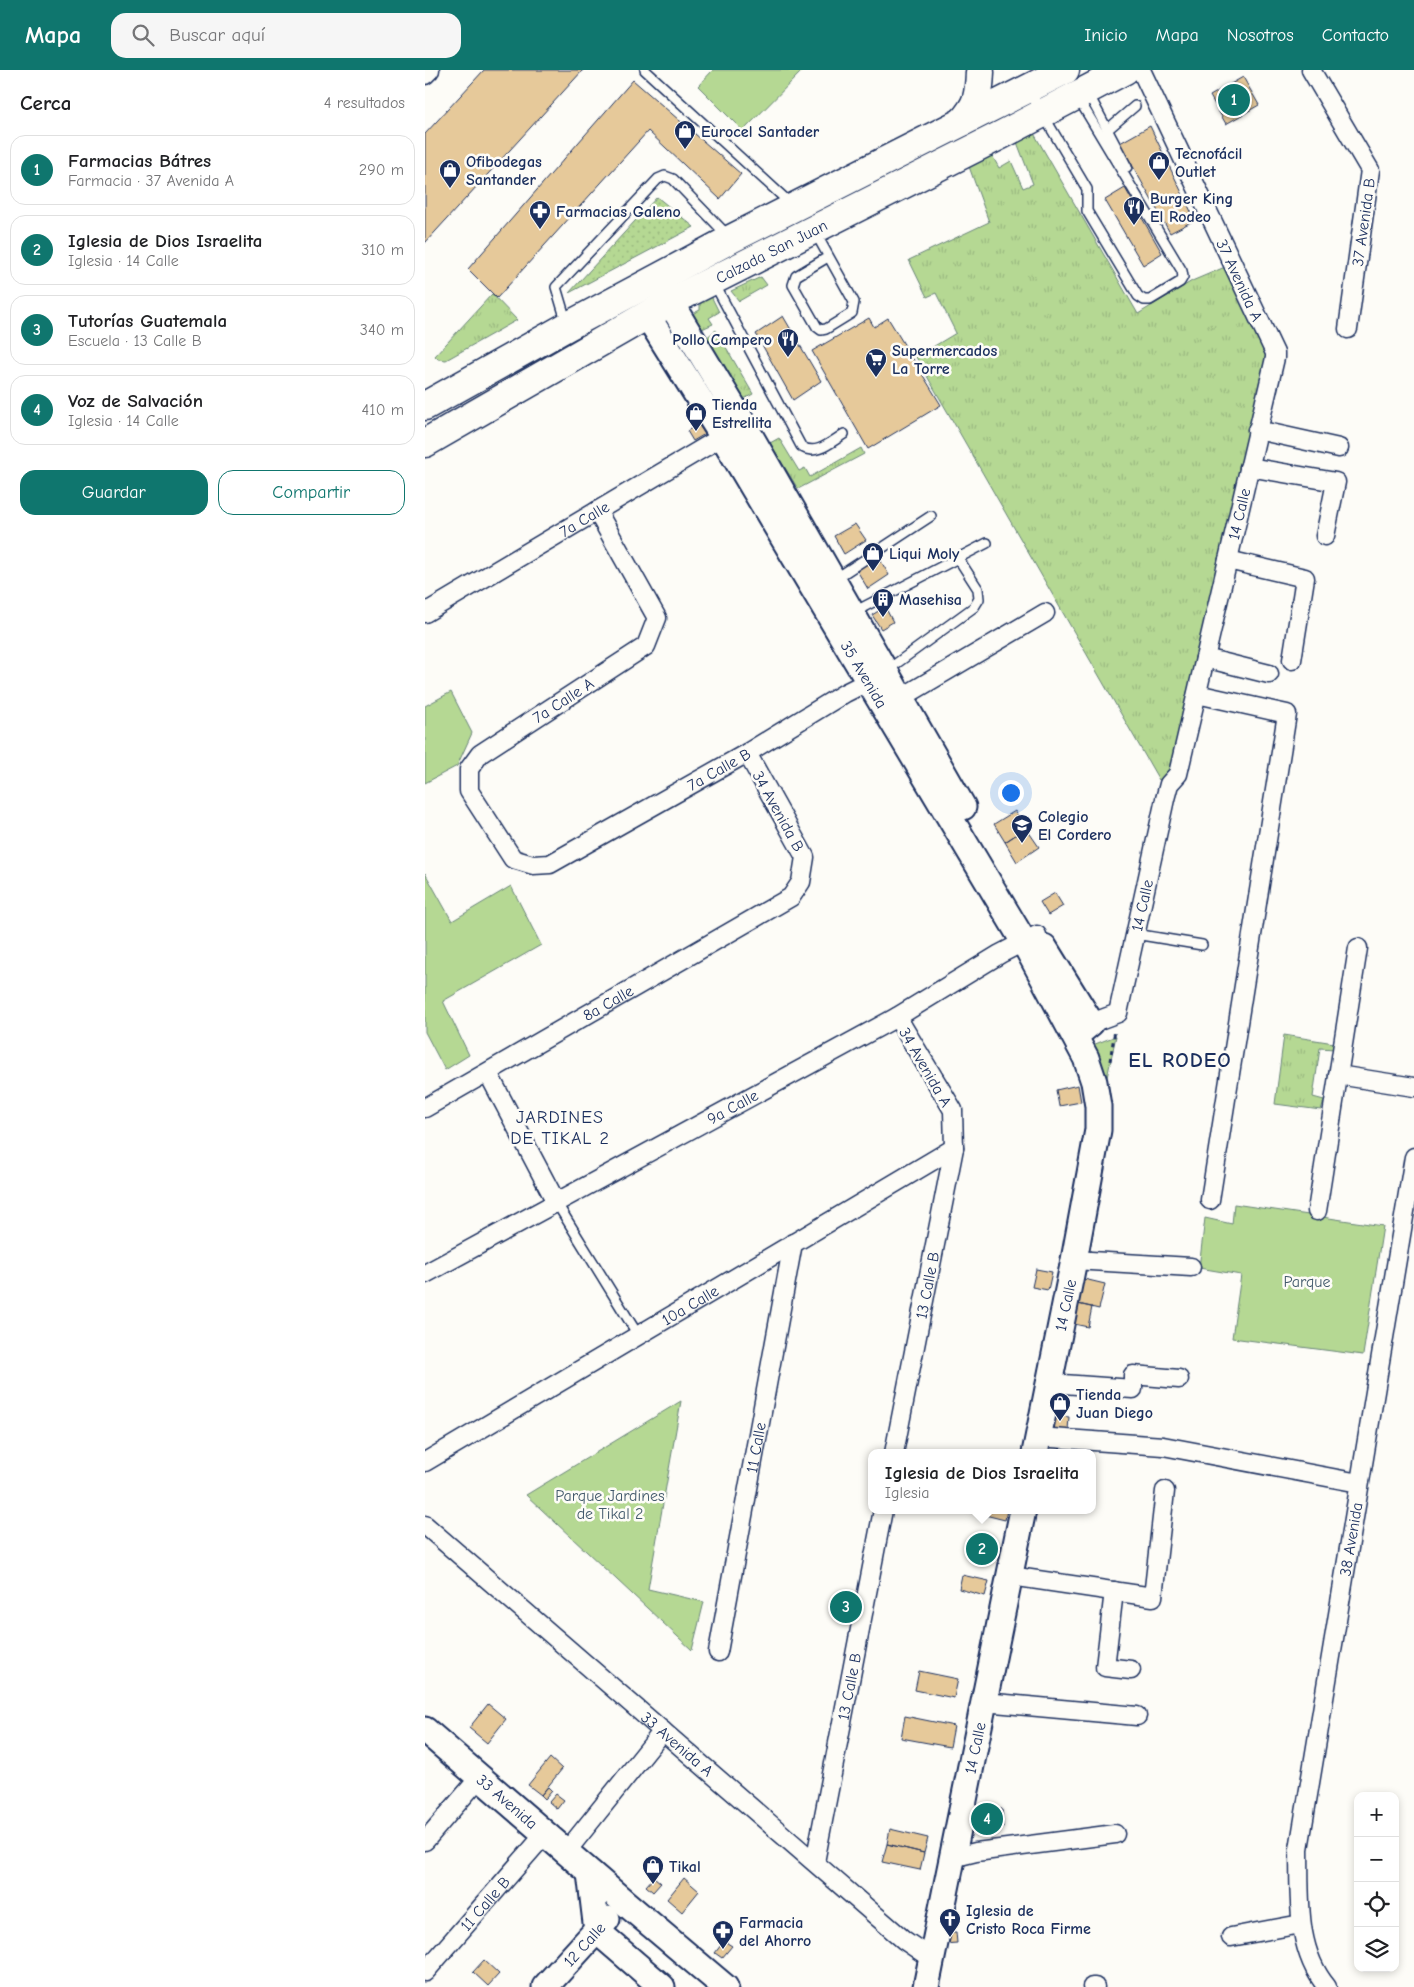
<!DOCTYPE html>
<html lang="es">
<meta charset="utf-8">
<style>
body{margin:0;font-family:"Comic Neue",sans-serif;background:#f6f6f6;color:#202124}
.controls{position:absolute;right:15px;bottom:15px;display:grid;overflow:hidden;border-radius:10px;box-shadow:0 2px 8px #0003}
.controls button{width:45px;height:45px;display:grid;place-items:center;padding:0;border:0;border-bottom:1px solid #e0e0e0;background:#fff;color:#202124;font:25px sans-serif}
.you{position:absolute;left:585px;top:722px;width:18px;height:18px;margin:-12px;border:4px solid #fff;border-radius:50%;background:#1a73e8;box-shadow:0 0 0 8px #1a73e833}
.badge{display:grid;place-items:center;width:32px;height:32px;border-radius:50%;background:#0f766e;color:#fff;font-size:16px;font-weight:700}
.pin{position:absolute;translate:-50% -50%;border:2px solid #fff;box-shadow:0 1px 5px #0006}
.popup{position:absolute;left:443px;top:1379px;width:228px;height:65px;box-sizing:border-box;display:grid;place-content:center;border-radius:10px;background:#fff;filter:drop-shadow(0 1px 4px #0005);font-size:16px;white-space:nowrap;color:#757577}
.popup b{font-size:19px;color:#202124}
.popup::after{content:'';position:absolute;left:50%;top:100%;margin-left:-10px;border:10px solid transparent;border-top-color:#fff}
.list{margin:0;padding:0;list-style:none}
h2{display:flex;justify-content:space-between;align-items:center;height:65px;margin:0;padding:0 20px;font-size:21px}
h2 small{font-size:16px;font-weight:400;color:#757577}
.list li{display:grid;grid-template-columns:32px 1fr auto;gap:15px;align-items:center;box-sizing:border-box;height:70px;margin:0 10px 10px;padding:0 10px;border:1px solid #e0e0e0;border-radius:15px}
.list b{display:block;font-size:19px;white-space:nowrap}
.list p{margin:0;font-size:16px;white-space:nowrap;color:#757577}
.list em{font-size:16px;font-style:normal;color:#757577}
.actions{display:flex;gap:10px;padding:15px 20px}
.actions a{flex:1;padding:11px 0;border:1px solid #0f766e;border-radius:15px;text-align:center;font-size:18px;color:#0f766e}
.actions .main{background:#0f766e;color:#fff}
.icon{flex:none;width:28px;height:28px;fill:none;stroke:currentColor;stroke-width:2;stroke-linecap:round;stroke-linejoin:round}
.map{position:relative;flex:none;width:989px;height:1917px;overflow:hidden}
header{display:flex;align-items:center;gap:30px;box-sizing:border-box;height:70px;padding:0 25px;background:#0f766e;color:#fff}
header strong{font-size:24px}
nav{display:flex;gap:28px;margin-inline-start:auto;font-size:18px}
.search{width:350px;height:45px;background:#f6f6f6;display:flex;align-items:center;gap:12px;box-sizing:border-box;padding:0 18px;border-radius:15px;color:#757577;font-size:19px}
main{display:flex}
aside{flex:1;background:#fff}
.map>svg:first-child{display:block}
</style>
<header>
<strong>Mapa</strong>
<div class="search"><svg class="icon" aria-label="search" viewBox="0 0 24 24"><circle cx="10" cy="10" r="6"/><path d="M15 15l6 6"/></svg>Buscar aquí</div>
<nav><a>Inicio</a><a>Mapa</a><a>Nosotros</a><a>Contacto</a></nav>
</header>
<main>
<aside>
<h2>Cerca<small>4 resultados</small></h2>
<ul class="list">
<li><span class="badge">1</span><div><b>Farmacias Bátres</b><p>Farmacia · 37 Avenida A</p></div><em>290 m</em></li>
<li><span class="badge">2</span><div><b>Iglesia de Dios Israelita</b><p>Iglesia · 14 Calle</p></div><em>310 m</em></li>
<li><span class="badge">3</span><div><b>Tutorías Guatemala</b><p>Escuela · 13 Calle B</p></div><em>340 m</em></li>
<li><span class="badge">4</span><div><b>Voz de Salvación</b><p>Iglesia · 14 Calle</p></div><em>410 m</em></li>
</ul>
<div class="actions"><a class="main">Guardar</a><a>Compartir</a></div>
</aside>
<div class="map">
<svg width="989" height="1917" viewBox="0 0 989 1917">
<defs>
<pattern id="grass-tufts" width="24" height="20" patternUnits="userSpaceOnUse" patternTransform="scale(1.25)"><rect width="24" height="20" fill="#b5d893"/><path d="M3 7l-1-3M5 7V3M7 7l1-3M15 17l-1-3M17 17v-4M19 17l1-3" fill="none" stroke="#9bba81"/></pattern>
<pattern id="garden-dots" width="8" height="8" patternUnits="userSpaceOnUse" patternTransform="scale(1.25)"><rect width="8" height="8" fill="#b5d893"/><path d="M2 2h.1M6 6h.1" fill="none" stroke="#9bba81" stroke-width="1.8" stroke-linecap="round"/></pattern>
</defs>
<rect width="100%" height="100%" fill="#fdfcf7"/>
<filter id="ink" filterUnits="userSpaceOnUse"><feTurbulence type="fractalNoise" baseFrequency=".02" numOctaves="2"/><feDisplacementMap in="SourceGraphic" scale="10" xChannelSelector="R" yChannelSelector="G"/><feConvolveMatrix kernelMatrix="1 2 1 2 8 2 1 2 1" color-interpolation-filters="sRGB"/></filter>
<g filter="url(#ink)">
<!-- grass -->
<path fill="url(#grass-tufts)" stroke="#688478" d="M607,60L713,244L767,211L800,197L841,286L749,698L734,710L491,287L531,263L511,223L502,227L484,190L564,152L542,91L564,80L574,98L586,91L598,118L608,114L590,67Z
M336,207L342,215L314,231L306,221Z
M67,224L92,250L21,290L13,289L10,286Z
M286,226L294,242L284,248L288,254L277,259L267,244L275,240V233Z
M291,260L328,324L317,330L281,268Z
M354,368L374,401L380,398L385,407L436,378L439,384L373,419L345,373Z
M859,965L909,973V979L895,978L888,1027L899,1030L896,1040L850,1034Z"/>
<!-- park -->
<path fill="#b5d893" stroke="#688478" d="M288,0H378L318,61L273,16Z
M26,622L47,663L32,696L0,713V636Z
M0,803L27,851L86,816L116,875L18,931L44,985L20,1000L0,962Z
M691,966L678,1026L665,976Z
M809,1134L958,1156L938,1285L807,1268L816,1205L774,1198L780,1148L807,1154Z
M256,1331L223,1519L279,1532L267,1580L101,1425Z"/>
<!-- garden -->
<path fill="url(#garden-dots)" stroke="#688478" d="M232,127L269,157L144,223Z"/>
<!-- building -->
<path fill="#e6c99a" stroke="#1b2f5e" d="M59,0H158L0,173V64Z
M818,7L834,35L801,54L785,26Z
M208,10L316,104L295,129L223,61L72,228L43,199Z
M725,56L770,150L745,163L695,73Z
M700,118L737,183L718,195L680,130Z
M358,246L396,311L368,330L331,264Z
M444,248L449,257L463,248L516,335L443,379L387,281Z
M273,354L280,364L268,371L262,361Z
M430,454L441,470L419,484L409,466Z
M453,486L464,505L443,519L431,499Z
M460,537L468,552L456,559L447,545Z
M590,741L601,758L580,772L569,754Z
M601,758L614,777L592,792L580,772Z
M630,823L638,836L623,845L615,832Z
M653,1015L656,1032L634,1036L631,1020Z
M611,1199L627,1202L623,1220L607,1217Z
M659,1209L680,1214L674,1239L653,1234Z
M653,1234L667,1237L663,1257L649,1254Z
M627,1345L644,1347L643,1360L626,1358Z
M561,1440H582L580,1450L560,1445Z
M545,1470L572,1476L569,1488L542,1482Z
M537,1505L564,1511L560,1526L534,1519Z
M494,1601L533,1609L529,1628L490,1620Z
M63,1634L81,1649L62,1673L44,1658Z
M480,1646L529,1656L525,1677L476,1668Z
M125,1688L137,1699L116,1725L103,1715Z
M123,1717L127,1721L120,1729L116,1725Z
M131,1724L139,1730L132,1739L124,1732Z
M577,1739L578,1757L547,1759L546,1741Z
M465,1759L503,1768L499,1783L462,1774Z
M462,1774L499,1783L495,1800L457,1792Z
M229,1807L236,1813L228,1822L221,1816Z
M259,1808L274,1821L257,1842L242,1829Z
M517,1862H531L532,1873L518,1874Z
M299,1871L307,1876L297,1888L290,1883Z
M59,1890L74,1904L63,1916L48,1902Z"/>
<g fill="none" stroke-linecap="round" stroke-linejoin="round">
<!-- lane casing -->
<g stroke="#1b2f5e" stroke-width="12">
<path id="lane" d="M220,0L367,135
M604,21L662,119V141L713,226L719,230H725L755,212L758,207L757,201L653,28
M663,23L702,97
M682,60L710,36
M390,162L429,232L427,243L401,259L396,260L392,257L368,215L371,206L403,187
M289,213L376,376C390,387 406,372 419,364
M142,254L131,217L233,109L240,106L248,109L304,167
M410,509L506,446
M427,543L562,473
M461,601L549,537L554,529L553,519L533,488
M710,864L777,875
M131,1132L213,1265"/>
</g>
<!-- street casing -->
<g stroke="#1b2f5e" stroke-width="21">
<g id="street">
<path d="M886,0L945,100L923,259"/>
<path d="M0,5L5,0"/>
<path d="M832,360L914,378"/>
<path d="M824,397L911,412L900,466"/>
<path id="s1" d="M172,441L232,548L221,576L55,684L44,699V721L88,789L108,795L125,794L322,683L420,623L454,606"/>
<path d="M803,490L880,508L867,590"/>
<path id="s2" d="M0,543L307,361"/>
<path d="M780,588L844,604"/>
<path d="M772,624L862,644L785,1130"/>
<path d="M476,628L620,543"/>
<path id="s3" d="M666,953L693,943L740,729L744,714L753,704L850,288V283L716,0"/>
<path d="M63,1003L131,1132"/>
<path d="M913,1005L989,1017"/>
<path id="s4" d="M0,1038L366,827L376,812L380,787L322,683"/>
<path d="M892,1141L933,878"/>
<path d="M649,1190L766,1197"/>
<path id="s5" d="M0,1204L472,947L575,884L612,865"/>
<path d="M624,1313L708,1319V1305L754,1309"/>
<path d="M613,1367L738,1376L934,1413"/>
<path id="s6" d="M469,1383L529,1078L528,1040L472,947"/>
<path id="s7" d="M0,1392L529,1078"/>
<path id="s8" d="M0,1455L479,1870L507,1889"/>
<path d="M585,1506L728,1527L740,1421"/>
<path d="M689,1521L680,1597L706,1600"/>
<path id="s9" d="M293,1582L368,1173"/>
<path d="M559,1632L712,1646"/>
<path d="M0,1771L55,1707"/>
<path d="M141,1782L238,1661"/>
<path d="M527,1788L551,1782L690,1764"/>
<path id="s10" d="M390,1792L458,1440"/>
<path d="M806,1867L876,1854"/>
<path id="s11" d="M0,1902L120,1764"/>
<path d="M667,1917H670"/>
<path id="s12" d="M902,1917C870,1879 875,1826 874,1779L989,1087"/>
</g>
</g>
<!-- secondary casing -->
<g stroke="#1b2f5e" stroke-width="29">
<g id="secondary">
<path d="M245,232L319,355L538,737"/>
<path id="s13" d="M222,245L298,367L599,872L661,988L669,1012L673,1036V1060L649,1190L610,1383"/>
<path d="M619,877L666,953L650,966"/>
<path id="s14" d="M0,1660L198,1831L300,1917"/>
<path d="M165,1803L172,1861L237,1917"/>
<path id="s15" d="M120,1917L182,1849"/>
<path id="s16" d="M501,1917L598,1440"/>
</g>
</g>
<!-- primary casing -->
<g stroke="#1b2f5e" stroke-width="31">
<g id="primary">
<path d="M537,52C553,34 554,26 555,2"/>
<path d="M0,336L143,256L306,169L640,0"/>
<path id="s17" d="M0,373L245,232L578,64L700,0"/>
</g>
</g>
<!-- path -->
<path stroke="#1b2f5e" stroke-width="3" stroke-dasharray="4 4" stroke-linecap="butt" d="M685,991L690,960"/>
<!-- lane -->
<use href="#lane" stroke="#fdfcf7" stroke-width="9"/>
<!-- street -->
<use href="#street" stroke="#fdfcf7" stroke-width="18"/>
<!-- secondary -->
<use href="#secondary" stroke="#fdfcf7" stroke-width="25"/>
<!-- primary -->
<use href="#primary" stroke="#fdfcf7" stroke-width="28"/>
</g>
</g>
<!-- icons -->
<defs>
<g id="shop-pin" transform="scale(1.125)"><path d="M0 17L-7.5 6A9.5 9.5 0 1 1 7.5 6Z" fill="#1b2f5e" stroke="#fdfcf7"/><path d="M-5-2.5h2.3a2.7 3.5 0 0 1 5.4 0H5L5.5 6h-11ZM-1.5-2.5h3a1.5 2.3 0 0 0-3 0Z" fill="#fff"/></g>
<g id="restaurant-pin" transform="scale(1.125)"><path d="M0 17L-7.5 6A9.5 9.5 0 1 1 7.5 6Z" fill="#1b2f5e" stroke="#fdfcf7"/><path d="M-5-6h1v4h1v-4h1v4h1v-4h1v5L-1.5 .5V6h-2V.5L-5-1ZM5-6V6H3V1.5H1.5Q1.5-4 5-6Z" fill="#fff"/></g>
<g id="pharmacy-pin" transform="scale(1.125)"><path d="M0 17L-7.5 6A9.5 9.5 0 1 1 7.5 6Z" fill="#1b2f5e" stroke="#fdfcf7"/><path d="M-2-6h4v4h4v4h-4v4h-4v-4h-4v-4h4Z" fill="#fff"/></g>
<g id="supermarket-pin" transform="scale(1.125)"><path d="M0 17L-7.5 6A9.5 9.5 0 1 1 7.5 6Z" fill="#1b2f5e" stroke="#fdfcf7"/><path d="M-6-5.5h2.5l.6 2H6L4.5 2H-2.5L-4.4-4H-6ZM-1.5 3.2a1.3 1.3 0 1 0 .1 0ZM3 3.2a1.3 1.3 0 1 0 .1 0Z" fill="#fff"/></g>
<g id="building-pin" transform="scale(1.125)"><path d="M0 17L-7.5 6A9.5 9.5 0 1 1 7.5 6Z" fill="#1b2f5e" stroke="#fdfcf7"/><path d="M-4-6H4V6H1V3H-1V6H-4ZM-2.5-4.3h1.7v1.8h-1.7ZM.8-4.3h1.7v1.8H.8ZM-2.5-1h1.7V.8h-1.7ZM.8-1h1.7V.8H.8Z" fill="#fff"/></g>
<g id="school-pin" transform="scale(1.125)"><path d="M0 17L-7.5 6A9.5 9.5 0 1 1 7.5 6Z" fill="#1b2f5e" stroke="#fdfcf7"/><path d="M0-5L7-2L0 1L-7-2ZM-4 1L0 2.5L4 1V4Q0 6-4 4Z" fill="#fff"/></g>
<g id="church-pin" transform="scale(1.125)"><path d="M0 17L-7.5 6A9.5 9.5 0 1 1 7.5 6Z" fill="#1b2f5e" stroke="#fdfcf7"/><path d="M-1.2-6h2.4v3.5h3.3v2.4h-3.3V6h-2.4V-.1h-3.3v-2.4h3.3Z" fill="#fff"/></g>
</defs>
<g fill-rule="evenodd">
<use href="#shop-pin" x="260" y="61"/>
<use href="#shop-pin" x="734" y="92"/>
<use href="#shop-pin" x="25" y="100"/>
<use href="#restaurant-pin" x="709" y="137"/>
<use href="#pharmacy-pin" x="115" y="141"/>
<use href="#restaurant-pin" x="363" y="269"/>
<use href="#supermarket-pin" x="451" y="289"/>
<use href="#shop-pin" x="271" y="343"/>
<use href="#shop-pin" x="448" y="483"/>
<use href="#building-pin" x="458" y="529"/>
<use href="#school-pin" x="597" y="755"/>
<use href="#shop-pin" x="635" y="1333"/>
<use href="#shop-pin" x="228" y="1796"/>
<use href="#church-pin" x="525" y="1849"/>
<use href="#pharmacy-pin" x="298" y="1861"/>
</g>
<g text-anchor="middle" stroke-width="5" stroke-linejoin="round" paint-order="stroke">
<!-- poi labels -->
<g font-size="16" font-weight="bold" fill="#1b2f5e" stroke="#fdfcf7" text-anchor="start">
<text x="276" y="67">Eurocel Santader</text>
<text x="750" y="89">Tecnofácil<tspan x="750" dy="18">Outlet</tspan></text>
<text x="41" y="97">Ofibodegas<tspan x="41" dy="18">Santander</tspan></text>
<text x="725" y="134">Burger King<tspan x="725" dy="18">El Rodeo</tspan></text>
<text x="131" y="147">Farmacias Galeno</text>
<text x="347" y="275" text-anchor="end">Pollo Campero</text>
<text x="467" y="286">Supermercados<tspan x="467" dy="18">La Torre</tspan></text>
<text x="287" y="340">Tienda<tspan x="287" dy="18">Estrellita</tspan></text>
<text x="464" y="489">Liqui Moly</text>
<text x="474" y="535">Masehisa</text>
<text x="613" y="752">Colegio<tspan x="613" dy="18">El Cordero</tspan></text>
<text x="651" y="1330">Tienda<tspan x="651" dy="18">Juan Diego</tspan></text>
<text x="244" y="1802">Tikal</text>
<text x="541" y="1846">Iglesia de<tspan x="541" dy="18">Cristo Roca Firme</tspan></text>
<text x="314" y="1858">Farmacia<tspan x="314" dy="18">del Ahorro</tspan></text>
</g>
<!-- street labels -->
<g font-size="16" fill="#1b2f5e" stroke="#fdfcf7">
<text transform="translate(938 152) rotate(-82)" y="6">37 Avenida B</text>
<text dy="6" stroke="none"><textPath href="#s17" startOffset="396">Calzada San Juan</textPath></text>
<text transform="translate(815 210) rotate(65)" y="6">37 Avenida A</text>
<text dy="6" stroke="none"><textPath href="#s3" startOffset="544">14 Calle</textPath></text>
<text dy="6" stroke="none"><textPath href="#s2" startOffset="185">7a Calle</textPath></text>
<text dy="6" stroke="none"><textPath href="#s13" startOffset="420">35 Avenida</textPath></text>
<text transform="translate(138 630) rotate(-33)" y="6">7a Calle A</text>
<text dy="6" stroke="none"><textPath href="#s1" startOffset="704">7a Calle B</textPath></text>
<text transform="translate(354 741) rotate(61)" y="6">34 Avenida B</text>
<text dy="6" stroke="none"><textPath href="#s3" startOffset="139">14 Calle</textPath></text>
<text dy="6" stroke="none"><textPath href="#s4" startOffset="211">8a Calle</textPath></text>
<text transform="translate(501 997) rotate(60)" y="6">34 Avenida A</text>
<text dy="6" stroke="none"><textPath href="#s5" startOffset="350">9a Calle</textPath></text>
<text dy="6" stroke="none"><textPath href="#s6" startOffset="171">13 Calle B</textPath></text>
<text dy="6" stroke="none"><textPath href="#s7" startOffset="308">10a Calle</textPath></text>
<text transform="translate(640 1235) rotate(-78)" y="6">14 Calle</text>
<text dy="6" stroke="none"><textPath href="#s9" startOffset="208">11 Calle</textPath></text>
<text dy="6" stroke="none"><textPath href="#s12" startOffset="458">38 Avenida</textPath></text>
<text dy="6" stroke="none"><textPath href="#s10" startOffset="179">13 Calle B</textPath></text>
<text dy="6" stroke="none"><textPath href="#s8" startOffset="334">33 Avenida A</textPath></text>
<text dy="6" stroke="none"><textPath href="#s16" startOffset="244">14 Calle</textPath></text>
<text dy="6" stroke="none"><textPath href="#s14" startOffset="109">33 Avenida</textPath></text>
<text dy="6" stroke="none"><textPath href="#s11" startOffset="91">11 Calle B</textPath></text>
<text dy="6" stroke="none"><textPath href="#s15" startOffset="58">12 Calle</textPath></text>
</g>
<!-- park labels -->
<g font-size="16" fill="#42596b" stroke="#fdfcf7">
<text x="882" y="1217">Parque</text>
<text x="185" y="1431">Parque Jardines<tspan x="185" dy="18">de Tikal 2</tspan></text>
</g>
<!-- neighbourhood labels -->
<g font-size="18" letter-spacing="1" fill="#1b2f5e" stroke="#fdfcf7">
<text x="135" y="1053">JARDINES<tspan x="135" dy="21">DE TIKAL 2</tspan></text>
</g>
<!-- district labels -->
<g font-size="21" font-weight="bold" letter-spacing="1" fill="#1b2f5e" stroke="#fdfcf7">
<text x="755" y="997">EL RODEO</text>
</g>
</g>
</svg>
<div class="controls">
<button>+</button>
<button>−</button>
<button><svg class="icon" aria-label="locate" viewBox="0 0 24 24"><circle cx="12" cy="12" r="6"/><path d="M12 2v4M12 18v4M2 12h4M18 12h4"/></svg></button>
<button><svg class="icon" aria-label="layers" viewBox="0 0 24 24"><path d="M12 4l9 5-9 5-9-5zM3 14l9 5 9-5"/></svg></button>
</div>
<div class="you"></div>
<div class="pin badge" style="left:809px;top:30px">1</div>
<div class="pin badge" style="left:557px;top:1479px">2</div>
<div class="popup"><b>Iglesia de Dios Israelita</b>Iglesia</div>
<div class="pin badge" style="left:421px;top:1537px">3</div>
<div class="pin badge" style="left:562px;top:1749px">4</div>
</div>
</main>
